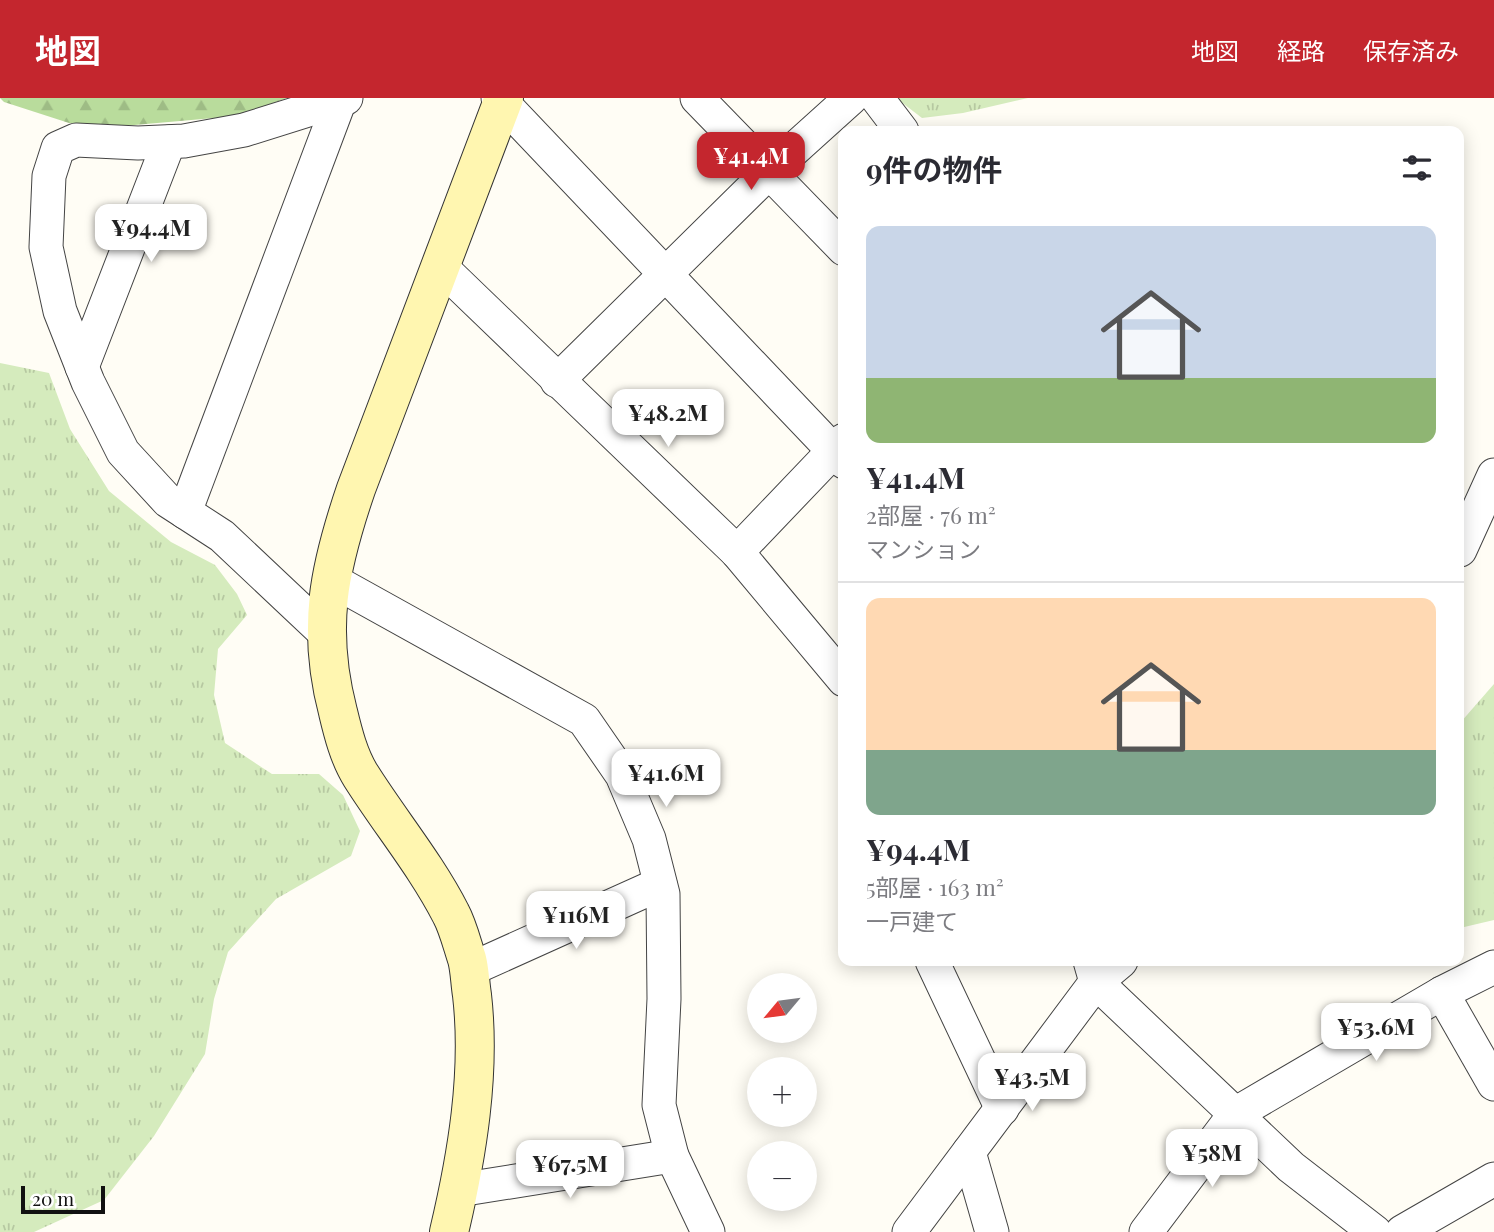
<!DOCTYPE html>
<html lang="ja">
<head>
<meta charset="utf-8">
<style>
	body { margin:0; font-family:"Playfair Display","Noto Sans JP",serif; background:#f7f7f7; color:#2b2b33; height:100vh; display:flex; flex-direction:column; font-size:26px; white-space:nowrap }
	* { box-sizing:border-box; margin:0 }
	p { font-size:23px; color:#7c7c81 }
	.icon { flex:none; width:38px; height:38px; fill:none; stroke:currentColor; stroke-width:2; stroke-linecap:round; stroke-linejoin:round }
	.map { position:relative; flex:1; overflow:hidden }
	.panel { position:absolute; left:838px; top:28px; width:626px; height:840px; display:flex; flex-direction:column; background:#fff; border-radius:14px; box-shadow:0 4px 18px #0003 }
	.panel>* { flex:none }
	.needle { width:46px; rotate:241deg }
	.buttons { position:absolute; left:747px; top:875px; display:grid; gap:14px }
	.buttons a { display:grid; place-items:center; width:70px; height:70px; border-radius:50%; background:#fff; box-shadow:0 4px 18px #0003; font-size:35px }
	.scale { position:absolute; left:21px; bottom:18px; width:84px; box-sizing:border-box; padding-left:7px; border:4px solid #111; border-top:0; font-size:19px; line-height:24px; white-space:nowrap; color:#111; -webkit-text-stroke:5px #fff; paint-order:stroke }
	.price { position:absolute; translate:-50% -60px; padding:0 16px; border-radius:14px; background:#fff; color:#222; font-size:23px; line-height:46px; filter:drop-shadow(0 2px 4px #0008) }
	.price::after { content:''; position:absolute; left:50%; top:42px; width:21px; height:16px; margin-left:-10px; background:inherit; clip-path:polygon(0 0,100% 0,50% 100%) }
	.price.on { background:#c4262e; color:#fff }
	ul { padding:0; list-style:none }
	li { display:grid; align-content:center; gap:14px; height:371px; padding:0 28px }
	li+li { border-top:2px solid #e1e1e2 }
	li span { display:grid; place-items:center; height:217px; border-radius:14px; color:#555 }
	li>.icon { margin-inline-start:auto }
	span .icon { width:126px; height:126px; fill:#fffc; stroke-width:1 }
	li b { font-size:30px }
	h2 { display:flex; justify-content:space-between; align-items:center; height:84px; padding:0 28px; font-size:30px }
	header { display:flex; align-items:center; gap:42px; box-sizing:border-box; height:98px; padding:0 35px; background:#c4262e; color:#fff }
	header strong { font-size:33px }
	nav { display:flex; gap:38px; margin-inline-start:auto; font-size:24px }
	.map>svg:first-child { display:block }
	.grass { fill:url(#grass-tufts) }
	.forest { fill:url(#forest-firs) }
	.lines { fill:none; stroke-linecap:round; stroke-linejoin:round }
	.street-casing { stroke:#444; stroke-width:35 }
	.secondary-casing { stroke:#333; stroke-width:40 }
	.street { stroke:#fff; stroke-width:33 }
	.secondary { stroke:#fff6b0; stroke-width:38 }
</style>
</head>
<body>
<header>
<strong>地図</strong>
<nav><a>地図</a><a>経路</a><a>保存済み</a></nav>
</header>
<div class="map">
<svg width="1494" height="1134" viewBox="0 0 1494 1134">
	<defs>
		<pattern id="grass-tufts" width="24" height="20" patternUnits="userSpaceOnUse" patternTransform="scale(1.75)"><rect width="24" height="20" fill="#d5ebbd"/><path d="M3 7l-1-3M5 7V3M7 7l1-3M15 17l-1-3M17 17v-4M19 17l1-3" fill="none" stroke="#b6c8a1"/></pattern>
		<pattern id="forest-firs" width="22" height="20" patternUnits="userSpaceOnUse" patternTransform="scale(1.75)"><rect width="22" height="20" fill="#b9dc9c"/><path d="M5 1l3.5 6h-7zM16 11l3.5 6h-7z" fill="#9ebc85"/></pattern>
	</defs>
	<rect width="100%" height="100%" fill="#fffdf5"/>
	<!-- grass -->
	<g class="grass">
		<path d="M896,0H1028L963,15L922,20Z"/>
		<path d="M0,265L49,275L70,331L109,393L171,444L215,467L237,496L247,517L218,551L214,597L225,645L272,676H319L343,697L360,733L351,758L276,801L228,854L214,901L205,956L154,1038L104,1102L34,1134H0Z"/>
		<path d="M1494,586V822L1460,830V625Z"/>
	</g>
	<!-- forest -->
	<path class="forest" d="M0,0H287L237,18L123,28L69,25L4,4Z"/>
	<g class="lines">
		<defs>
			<g id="street">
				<path d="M498,0L844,364"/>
				<path d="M697,0L844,151"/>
				<path d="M877,0L902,33"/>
				<path d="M441,169L737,454L844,582"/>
				<path d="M82,269L169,44"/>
				<path d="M557,283L769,74L851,0"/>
				<path d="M185,414L340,2"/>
				<path d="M1460,452L1494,377"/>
				<path d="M737,454L844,342"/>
				<path d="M330,481L584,622L622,677L649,741L663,796L664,901L659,1007L672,1058L708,1134"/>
				<path d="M326,536L222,438L168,403L123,354L88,284L60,213L46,149L49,78L58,50L76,42L138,45L184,43L244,32L346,0"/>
				<path d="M932,863L1002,1011"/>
				<path d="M1090,863L1096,884L1291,1069L1375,1134"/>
				<path d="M469,872L660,786"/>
				<path d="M1442,895L1494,986"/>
				<path d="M969,1054L992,1134"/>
				<path d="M459,1092L672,1058"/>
				<path d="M909,1134L1096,884L1121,863"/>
				<path d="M1146,1134L1235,1016L1442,895L1494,869"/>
				<path d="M1402,1134L1494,1081"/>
			</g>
			<path id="secondary" d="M449,1134C467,1058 481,975 472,897C470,885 470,872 467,861C462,846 458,829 451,816C426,767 390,724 361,678C349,659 343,635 338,614C316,530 329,470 356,391L504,0"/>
		</defs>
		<!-- street casing -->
		<use href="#street" class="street-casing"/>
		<!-- secondary casing -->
		<use href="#secondary" class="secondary-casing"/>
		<!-- street -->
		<use href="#street" class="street"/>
		<!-- secondary -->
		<use href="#secondary" class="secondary"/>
	</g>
</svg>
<div class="buttons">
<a><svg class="needle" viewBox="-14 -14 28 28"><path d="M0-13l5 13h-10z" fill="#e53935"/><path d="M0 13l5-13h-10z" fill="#7c7c81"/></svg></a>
<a>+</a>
<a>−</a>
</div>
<div class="scale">20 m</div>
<b class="price on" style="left:751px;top:94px">¥41.4M</b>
<b class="price" style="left:151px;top:166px">¥94.4M</b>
<b class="price" style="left:668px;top:351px">¥48.2M</b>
<b class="price" style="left:666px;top:711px">¥41.6M</b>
<b class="price" style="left:576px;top:853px">¥116M</b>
<b class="price" style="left:1376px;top:965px">¥53.6M</b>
<b class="price" style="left:1032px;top:1015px">¥43.5M</b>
<b class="price" style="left:1212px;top:1091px">¥58M</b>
<b class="price" style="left:570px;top:1102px">¥67.5M</b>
<section class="panel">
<h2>9件の物件<svg class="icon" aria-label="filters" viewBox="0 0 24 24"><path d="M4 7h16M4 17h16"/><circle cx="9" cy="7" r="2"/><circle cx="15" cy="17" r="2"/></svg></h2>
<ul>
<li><span style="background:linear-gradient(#c9d6e8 70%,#8fb573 0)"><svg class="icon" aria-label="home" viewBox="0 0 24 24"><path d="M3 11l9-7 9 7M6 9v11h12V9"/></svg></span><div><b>¥41.4M</b><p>2部屋 · 76 m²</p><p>マンション</p></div></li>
<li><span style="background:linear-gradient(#ffd9b3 70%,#7fa58c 0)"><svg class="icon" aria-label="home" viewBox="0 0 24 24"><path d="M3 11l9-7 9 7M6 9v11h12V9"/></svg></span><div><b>¥94.4M</b><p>5部屋 · 163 m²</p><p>一戸建て</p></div></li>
</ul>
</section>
</div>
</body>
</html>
